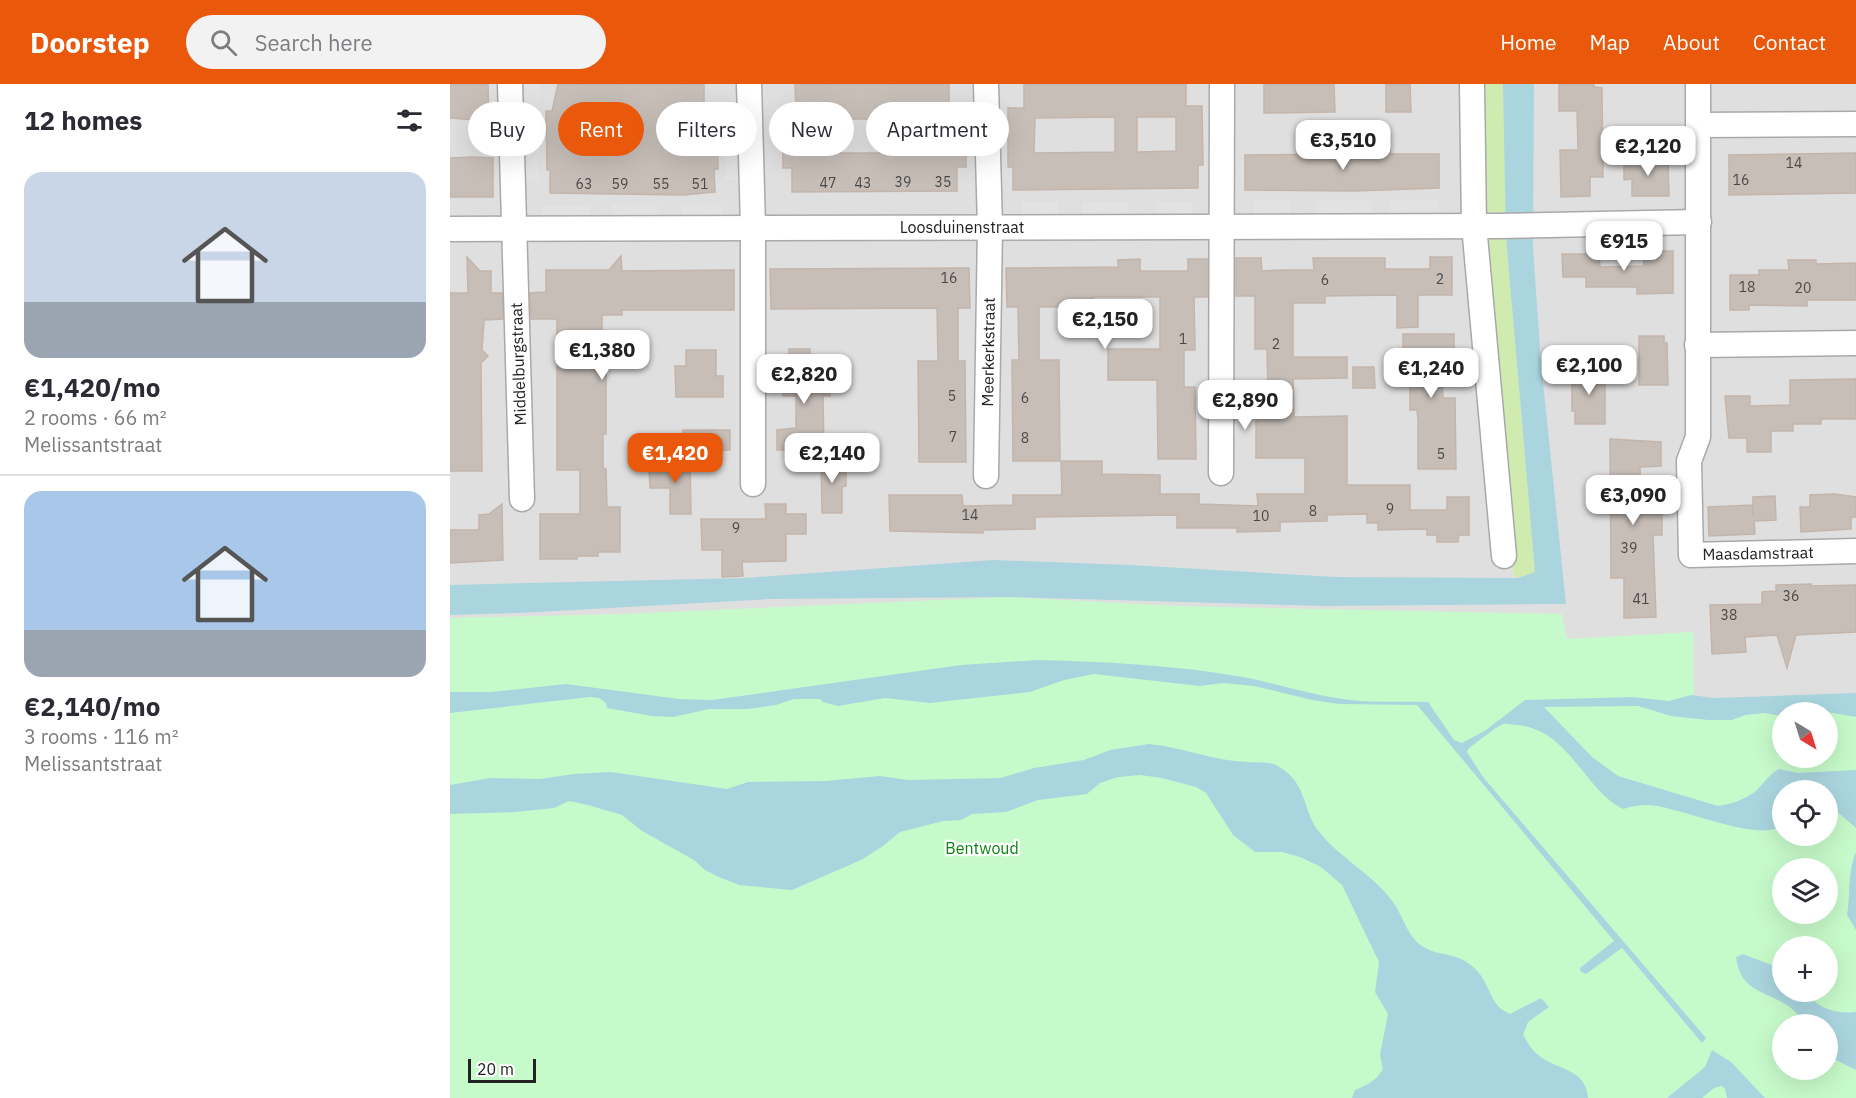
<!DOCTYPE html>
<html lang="en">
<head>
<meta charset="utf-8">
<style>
	body { margin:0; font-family:"IBM Plex Sans",sans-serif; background:#f2f2f3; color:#2b2b33; height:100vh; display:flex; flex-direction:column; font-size:22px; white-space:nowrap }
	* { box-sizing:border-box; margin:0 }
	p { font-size:20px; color:#7c7c81 }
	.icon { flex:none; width:33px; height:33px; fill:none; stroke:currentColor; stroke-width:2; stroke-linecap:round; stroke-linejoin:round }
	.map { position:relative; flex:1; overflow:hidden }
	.side { display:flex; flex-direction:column; background:#fff; width:450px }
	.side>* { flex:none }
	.hud { position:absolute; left:18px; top:18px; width:570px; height:54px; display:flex; gap:12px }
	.needle { width:39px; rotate:142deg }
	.controls { position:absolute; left:1322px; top:618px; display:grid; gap:12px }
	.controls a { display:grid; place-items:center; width:66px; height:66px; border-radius:50%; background:#fff; box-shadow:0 6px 24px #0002; font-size:30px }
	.scale { position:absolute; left:18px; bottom:15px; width:68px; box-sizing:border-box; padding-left:6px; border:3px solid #222; border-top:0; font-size:16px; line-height:21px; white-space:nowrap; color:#222; -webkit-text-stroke:4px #fff; paint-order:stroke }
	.price { position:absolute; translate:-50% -51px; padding:0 14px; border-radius:12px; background:#fff; color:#222; font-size:20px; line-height:39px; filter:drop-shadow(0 2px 3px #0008) }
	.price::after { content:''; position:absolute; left:50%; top:36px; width:18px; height:14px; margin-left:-9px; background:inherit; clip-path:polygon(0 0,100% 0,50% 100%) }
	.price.active { background:#ea580c; color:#fff }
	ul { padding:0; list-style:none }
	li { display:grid; align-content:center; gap:12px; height:318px; padding:0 24px }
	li+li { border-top:2px solid #e1e1e2 }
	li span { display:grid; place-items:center; height:186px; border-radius:18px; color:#555 }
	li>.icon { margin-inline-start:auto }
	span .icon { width:108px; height:108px; fill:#fffc; stroke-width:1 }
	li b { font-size:26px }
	h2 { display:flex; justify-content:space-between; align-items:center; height:72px; padding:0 24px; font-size:26px }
	.tag { padding:0 21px; border-radius:27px; background:#fff; box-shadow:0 6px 24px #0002; font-size:21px; line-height:54px }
	.tag.active { background:#ea580c; color:#fff }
	header { display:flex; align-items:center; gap:36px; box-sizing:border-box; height:84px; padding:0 30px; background:#ea580c; color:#fff }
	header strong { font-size:28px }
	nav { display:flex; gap:33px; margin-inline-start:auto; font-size:21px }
	.search { width:420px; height:54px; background:#f2f2f3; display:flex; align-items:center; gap:15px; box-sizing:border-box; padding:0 21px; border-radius:33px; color:#7c7c81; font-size:22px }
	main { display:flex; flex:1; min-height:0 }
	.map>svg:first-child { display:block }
	.residential { fill:#e0dfdf }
	.grass { fill:#cfebb0 }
	.park { fill:#c7faca; fill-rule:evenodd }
	.parking { fill:#e2e2e2 }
	.water { fill:#aad5df }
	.building { fill:#c7beb8; stroke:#c4b5ab; stroke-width:1.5; fill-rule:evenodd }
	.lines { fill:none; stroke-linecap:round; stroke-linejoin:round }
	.street-casing { stroke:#a9a9a9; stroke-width:27 }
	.street { stroke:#fff; stroke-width:24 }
	.labels { text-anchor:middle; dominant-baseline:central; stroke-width:4.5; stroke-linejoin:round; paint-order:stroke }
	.number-label { font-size:14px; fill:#4b4948 }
	.street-label { font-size:16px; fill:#222; stroke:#fff }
	.park-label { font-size:16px; fill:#0c8411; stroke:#fff }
</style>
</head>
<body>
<header>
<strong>Doorstep</strong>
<div class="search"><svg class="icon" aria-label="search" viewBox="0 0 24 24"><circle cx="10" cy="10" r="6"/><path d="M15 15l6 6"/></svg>Search here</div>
<nav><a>Home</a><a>Map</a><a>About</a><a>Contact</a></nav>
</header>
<main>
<section class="side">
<h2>12 homes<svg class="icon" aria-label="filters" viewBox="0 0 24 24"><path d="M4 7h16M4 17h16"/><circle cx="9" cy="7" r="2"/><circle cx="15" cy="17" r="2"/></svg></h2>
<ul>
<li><span style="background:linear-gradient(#c9d6e8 70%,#9aa5b1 0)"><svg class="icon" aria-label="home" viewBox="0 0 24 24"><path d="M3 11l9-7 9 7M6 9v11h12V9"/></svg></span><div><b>€1,420/mo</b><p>2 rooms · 66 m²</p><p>Melissantstraat</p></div></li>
<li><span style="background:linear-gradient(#a9c7e8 75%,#9aa5b1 0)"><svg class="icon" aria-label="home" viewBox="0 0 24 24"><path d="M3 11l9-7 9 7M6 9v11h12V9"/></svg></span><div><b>€2,140/mo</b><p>3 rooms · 116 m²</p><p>Melissantstraat</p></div></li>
</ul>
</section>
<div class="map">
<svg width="1406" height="1014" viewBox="0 0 1406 1014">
	<rect width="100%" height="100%" fill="#f2eee9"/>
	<!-- residential -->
	<path class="residential" d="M0,0H1406V635L1377,628L0,590Z"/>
	<!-- grass -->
	<g class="grass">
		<path d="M1033,0H1053L1056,128L1034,129Z"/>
		<path d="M1056,153L1085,488L1068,494L1063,490L1036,154Z"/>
	</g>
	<!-- park -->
	<path class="park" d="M558,513L727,522L1112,530L1117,555L1243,548L1244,627L1406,626V1014H0V534L170,530ZM1332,628H1377V674H1332ZM1332,706H1377V752H1332ZM1332,784H1377V830H1332ZM1332,862H1377V908H1332ZM1332,940H1377V986H1332Z"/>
	<!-- parking -->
	<g class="parking">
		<path d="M75,0H90L89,25H75Z"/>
		<rect x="74" y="59" width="15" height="38"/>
		<path d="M290,63V96H275V64Z"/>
		<path d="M922,116V131L866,132V117Z"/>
		<rect x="804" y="117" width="36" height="15"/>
		<path d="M940,117H989L988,131H940Z"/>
		<rect x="572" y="118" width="36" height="15"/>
		<rect x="632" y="118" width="47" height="16"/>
		<rect x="707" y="118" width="36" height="15"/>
		<rect x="162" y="121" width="47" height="14"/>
		<rect x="232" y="121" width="41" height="15"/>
		<rect x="92" y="122" width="48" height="14"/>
	</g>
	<!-- water -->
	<g class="water">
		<path d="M1053,0H1084L1083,163L1091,279L1116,520L876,522L558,513L321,515L69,529L0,531V501L294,494L543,476L680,481L885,493L1068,494L1085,488L1056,153Z"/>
		<path d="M588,576C657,578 725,581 793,593C829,600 864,612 901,616C926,619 953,617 978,618L1004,656L1012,659L1036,646L1075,616L1183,613L1219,617L1241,611L1264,614L1406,609V633L1377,628H1332V632L1315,629L1295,631L1282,636H1258L1221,632L1188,622L1094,623L1142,673L1168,692L1268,722C1281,720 1298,715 1308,705C1315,697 1320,690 1329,685L1348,689L1406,686V744L1377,719V706H1332V742C1305,759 1228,721 1196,721C1188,721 1180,723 1173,725C1134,706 1119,645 1067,641C1063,641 1057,639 1053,640C1044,644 1028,658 1019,664L1017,668L1033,693L1256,954L1252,959L1172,864L1136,890L1131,888L1130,884L1164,857L967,621L889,620L862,616L804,602L773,599L750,602L644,590L614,596L580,608L480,619L435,614L388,622L373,618L370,615H344L326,621L297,625H259L223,633L202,632L157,624L156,619L149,614L140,613L0,629V608H41L116,600L229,615L262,616L511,581Z"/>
		<path d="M699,660C732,663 764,677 797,678C806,679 820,677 828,682C859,700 851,726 870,749C892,776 926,792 945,821C954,835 958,853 972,862C988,873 1004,867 1022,882C1038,895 1038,911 1049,923C1051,926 1057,928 1060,930L1091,914L1099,923L1078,938L1073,951C1077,957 1081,965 1087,970C1106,987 1136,983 1138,1014H902L905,1006C917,1001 926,997 933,985L930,971L938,930L925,908L929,878L892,801L871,783L850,773L832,768H805L783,751L756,709L746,703L712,694L690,691L668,693L650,699L637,710L588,716L556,728L522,730L511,736L493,737L450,748L433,762L411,776L342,806L289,801L269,793L255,786L244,776L192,747L172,731L138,721L119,717L104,724L65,728L0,730V701L40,694L90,695L124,690L161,688L277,705L298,698L375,697L430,692L458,696L551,694L584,684L634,676L660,666Z"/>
		<path d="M1406,768V846L1397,831C1401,809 1397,788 1406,768Z"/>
		<path d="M1293,870L1332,885V908H1357C1367,925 1387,930 1406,928V986L1386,976L1377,968V940H1348L1349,932C1327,905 1291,915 1286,873Z"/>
		<path d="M1262,966L1281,978L1315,1014H1277L1275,1005L1272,1002L1264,1004L1252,1014H1217L1255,983Z"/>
	</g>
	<!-- building -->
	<g class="building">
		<path d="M0,0H38L39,37L0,34Z"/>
		<path d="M108,0H254V26H267L268,85H264L265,108L234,111L100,109V86H97L96,27H102Z"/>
		<path d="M345,0H499V24H516V83H507V107L342,108V84H333V25H346ZM365,35H440L444,69H364Z"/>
		<path d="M574,0H736V22H752L753,81H748V104L563,106V83H558V24H574ZM665,33V68L584,69L585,34ZM687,33H726V67L687,68Z"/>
		<path d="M814,0H884L885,28L814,29Z"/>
		<path d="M936,0H960L961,28H936Z"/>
		<path d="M1109,0H1144V3L1152,4L1153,93H1140V112L1111,113L1110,66H1128L1127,27H1109Z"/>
		<path d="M940,50V70H989V104L905,107L795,106V71L916,70Z"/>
		<path d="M1406,69V109L1279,111V71Z"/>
		<path d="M22,73L43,74V113H0V74Z"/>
		<path d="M1218,76L1219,112H1182V95L1174,96V77Z"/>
		<path d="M1193,167H1223V209L1187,210V203H1136V193H1113L1112,170H1149L1150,183L1194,182Z"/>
		<path d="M171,172L172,187L284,186V226H172V231H152V287H156V350H153V384L156,385L157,423H170V468H148V472H127V475H90V430H130V386H107V235H81L80,209L96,208V186H159Z"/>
		<path d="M17,173L30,187H41V209H52L53,235L34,236L32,266L38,272L31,279L32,387H0V209H18Z"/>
		<path d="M980,173H1002V211H968V243L947,244V211L875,212V219H843V273H897V294L843,295L844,333L897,332V401H960V426H997V413H1019V451H1009L1008,458H987V451H977V445L928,446V439H917V430L877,431V437L830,438V447L787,448V444H727V431L585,433V445L533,446V449L440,447L439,411H512L513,422L563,421V411H612L611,377H652V390L710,391V410H749V420L808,422L807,410H855V374H806V303H818L817,265H805V212H786V174H811L812,187L832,186H864L863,174H935V185H980Z"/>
		<path d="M690,175V187H738V175H757V213H744L745,266H734V303H745L746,375H708L707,296H658V265H710V213H643V223H589V276H609L610,377H563L562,276H569L568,223H557L556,184L668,183V176Z"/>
		<path d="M1338,176H1366V180L1406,179V216H1357V222L1299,221V226H1280V191H1309V186H1339Z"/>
		<path d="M519,184L520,224H508V277H515L516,378H469L468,277H488L487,224L321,225L320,185Z"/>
		<path d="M953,250H1004V274H991L993,314H1005L1006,385H968V336L967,326H960V285H953Z"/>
		<path d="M1189,252H1214V259H1217L1218,301H1189Z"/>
		<path d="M339,265H360V292H380V312H373L374,366H327V346L346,344V312H333V292H340Z"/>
		<path d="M236,266H266V292H273V313H226L225,282H236Z"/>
		<path d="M903,283H924L925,304H903Z"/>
		<path d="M1122,284H1155V340H1125V327H1122Z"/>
		<path d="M1406,295V335H1371V340H1343V347H1321V368H1297V354H1279L1275,312H1300V322L1340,321V296Z"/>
		<path d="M233,346H280V366L233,367Z"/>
		<path d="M1160,355L1211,358V382L1190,383V427H1212V451H1203L1206,533L1174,534V494H1161Z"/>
		<path d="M371,372H391V382H396V402L392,403V429H372Z"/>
		<path d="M220,373H240L241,430H220V404H200L199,384L220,383Z"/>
		<path d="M1385,410L1406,413V433H1401V445L1351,448L1350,423H1360V411Z"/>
		<path d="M1325,412L1326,436L1304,437L1305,450L1259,452L1258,423L1302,421L1303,431V413Z"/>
		<path d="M52,420L53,476L0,479V446H29V431L39,430Z"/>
		<path d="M315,420H336V430H356V450H336V477L292,478L293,492L272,493V466H252L251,435H316Z"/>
		<path d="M1361,500V502L1406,501V548L1346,551L1337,584L1327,551L1295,553L1296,568L1262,570L1260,521L1312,520V508L1326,507V501Z"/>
	</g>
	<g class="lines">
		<defs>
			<g id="street">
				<path d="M60,0L72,415"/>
				<path d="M299,0L303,142V400"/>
				<path d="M536,0L540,143L536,392"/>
				<path d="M1022,0L1024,141L1054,472"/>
				<path d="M1248,0V353L1239,377L1241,471L1406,467"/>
				<path d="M1249,41L1406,40"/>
				<path d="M0,145L1049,142L1249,138"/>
				<path d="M1247,261L1406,259"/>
				<path d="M771,389L772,0"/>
			</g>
		</defs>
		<!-- street casing -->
		<use href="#street" class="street-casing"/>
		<!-- street -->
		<use href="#street" class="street"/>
	</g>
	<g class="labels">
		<!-- number labels -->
		<g class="number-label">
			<text x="1344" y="79">14</text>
			<text x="1291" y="96">16</text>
			<text x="453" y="98">39</text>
			<text x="493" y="98">35</text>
			<text x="378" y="99">47</text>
			<text x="413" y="99">43</text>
			<text x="134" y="100">63</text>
			<text x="170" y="100">59</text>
			<text x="211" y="100">55</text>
			<text x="250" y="100">51</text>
			<text x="499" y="194">16</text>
			<text x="990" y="195">2</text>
			<text x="875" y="196">6</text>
			<text x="1297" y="203">18</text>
			<text x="1353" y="204">20</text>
			<text x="733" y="255">1</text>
			<text x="826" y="260">2</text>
			<text x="502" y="312">5</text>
			<text x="575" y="314">6</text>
			<text x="503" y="353">7</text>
			<text x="575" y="354">8</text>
			<text x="991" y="370">5</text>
			<text x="940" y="425">9</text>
			<text x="863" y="427">8</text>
			<text x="520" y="431">14</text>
			<text x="811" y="432">10</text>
			<text x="286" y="444">9</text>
			<text x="1179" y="464">39</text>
			<text x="1341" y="512">36</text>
			<text x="1191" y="515">41</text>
			<text x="1279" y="531">38</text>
		</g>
		<!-- street labels -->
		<g class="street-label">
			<text x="512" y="143">Loosduinenstraat</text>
			<text transform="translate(538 268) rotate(-89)">Meerkerkstraat</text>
			<text transform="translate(68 280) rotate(-92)">Middelburgstraat</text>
			<text transform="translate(1308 469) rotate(-1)">Maasdamstraat</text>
		</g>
		<!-- park labels -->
		<g class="park-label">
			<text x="532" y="764">Bentwoud</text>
		</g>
	</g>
</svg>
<div class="controls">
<a><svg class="needle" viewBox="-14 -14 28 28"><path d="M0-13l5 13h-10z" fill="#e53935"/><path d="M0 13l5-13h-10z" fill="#7c7c81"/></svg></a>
<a><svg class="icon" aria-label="locate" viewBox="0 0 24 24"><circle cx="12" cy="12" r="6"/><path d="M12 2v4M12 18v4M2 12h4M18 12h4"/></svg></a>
<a><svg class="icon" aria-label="layers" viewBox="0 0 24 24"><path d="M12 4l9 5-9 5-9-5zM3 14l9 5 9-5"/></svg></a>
<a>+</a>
<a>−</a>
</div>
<div class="scale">20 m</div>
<b class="price" style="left:893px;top:87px">€3,510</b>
<b class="price" style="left:1198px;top:93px">€2,120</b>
<b class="price" style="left:1174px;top:188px">€915</b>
<b class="price" style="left:655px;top:266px">€2,150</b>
<b class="price" style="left:152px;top:297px">€1,380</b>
<b class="price" style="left:1139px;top:312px">€2,100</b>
<b class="price" style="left:981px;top:315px">€1,240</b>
<b class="price" style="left:354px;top:321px">€2,820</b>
<b class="price" style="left:795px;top:347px">€2,890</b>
<b class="price active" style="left:225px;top:400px">€1,420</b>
<b class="price" style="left:382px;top:400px">€2,140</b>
<b class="price" style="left:1183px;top:442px">€3,090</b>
<div class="hud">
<a class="tag">Buy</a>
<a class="tag active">Rent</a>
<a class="tag">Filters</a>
<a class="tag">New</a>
<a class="tag">Apartment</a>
</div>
</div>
</main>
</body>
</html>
